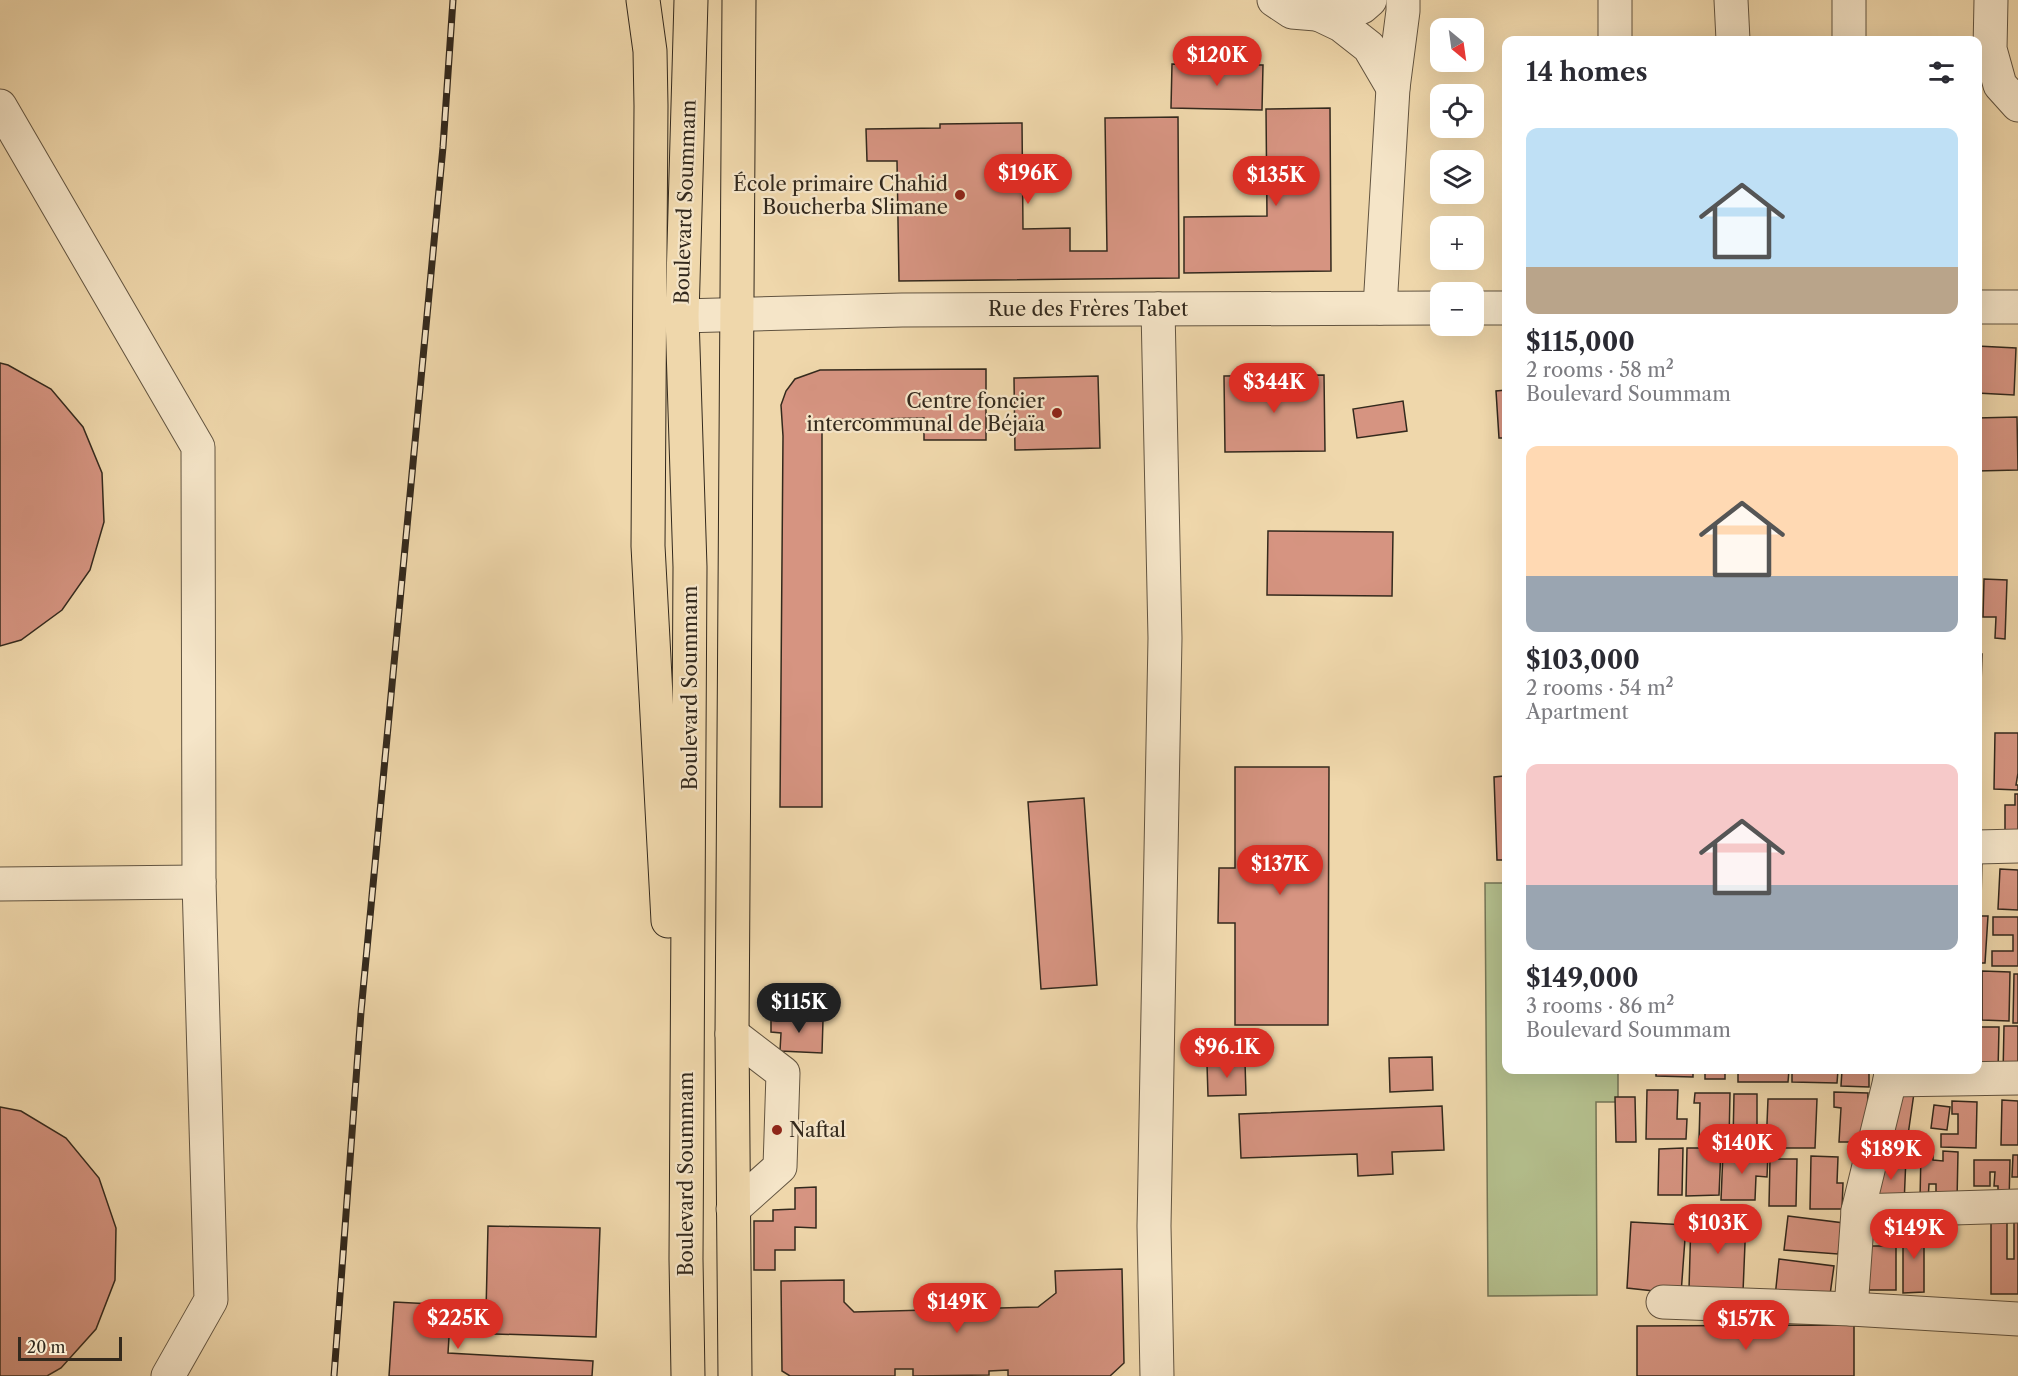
<!DOCTYPE html>
<html lang="en">
<head>
<meta charset="utf-8">
<style>
	body { margin:0; font-family:"Libre Caslon Text",serif; background:#f2f2f3; color:#2b2b33; height:100vh; display:flex; flex-direction:column; font-size:22px; white-space:nowrap }
	* { box-sizing:border-box; margin:0 }
	p { font-size:20px; color:#7c7c81 }
	.icon { flex:none; width:33px; height:33px; fill:none; stroke:currentColor; stroke-width:2; stroke-linecap:round; stroke-linejoin:round }
	.map { position:relative; flex:1; overflow:hidden }
	.sheet { position:absolute; left:1502px; top:36px; width:480px; height:1038px; display:flex; flex-direction:column; background:#fff; border-radius:12px; box-shadow:0 6px 24px #0002 }
	.sheet>* { flex:none }
	.needle { width:39px; rotate:151deg }
	.controls { position:absolute; left:1430px; top:18px; display:grid; gap:12px }
	.controls a { display:grid; place-items:center; width:54px; height:54px; border-radius:12px; background:#fff; box-shadow:0 6px 24px #0002; font-size:30px }
	.scale { position:absolute; left:18px; bottom:15px; width:104px; box-sizing:border-box; padding-left:6px; border:3px solid #33291d; border-top:0; font-size:16px; line-height:21px; white-space:nowrap; color:#33291d; -webkit-text-stroke:4px #f5e5c8; paint-order:stroke }
	.price { position:absolute; translate:-50% -51px; padding:0 14px; border-radius:21px; background:#d93025; color:#fff; font-size:20px; line-height:39px; filter:drop-shadow(0 2px 3px #0008) }
	.price::after { content:''; position:absolute; left:50%; top:36px; width:18px; height:14px; margin-left:-9px; background:inherit; clip-path:polygon(0 0,100% 0,50% 100%) }
	.price.current { background:#222; color:#fff }
	ul { padding:0; list-style:none }
	li { display:grid; align-content:center; gap:12px; height:318px; padding:0 24px }
	li span { display:grid; place-items:center; height:186px; border-radius:12px; color:#555 }
	li>.icon { margin-inline-start:auto }
	span .icon { width:108px; height:108px; fill:#fffc; stroke-width:1 }
	li b { font-size:26px }
	h2 { display:flex; justify-content:space-between; align-items:center; height:72px; padding:0 24px; font-size:26px }
	.map>svg:first-child { display:block }
	.green { fill:#b4bf8d; stroke:#747455; stroke-width:1.5 }
	.building { fill:#d69481; stroke:#33291d; stroke-width:1.5 }
	.lines { fill:none; stroke-linecap:round; stroke-linejoin:round }
	.minor-casing { stroke:#625440; stroke-width:35 }
	.major-casing { stroke:#33291d; stroke-width:35 }
	.minor { stroke:#f5e5c8; stroke-width:33 }
	.major { stroke:#efd7ab; stroke-width:33 }
	.rail-casing { stroke:#33291d; stroke-width:7 }
	.rail { stroke:#f5e5c8; stroke-width:4.5; stroke-dasharray:14; stroke-linecap:butt }
	.poi-dot { fill:#8f2418; stroke:#f5e5c8; stroke-width:2 }
	.labels { text-anchor:middle; dominant-baseline:central; stroke-width:4.5; stroke-linejoin:round; paint-order:stroke }
	.poi-label { font-size:20px; fill:#33291d; stroke:#f5e5c8; text-anchor:end }
	.street-label { font-size:20px; fill:#33291d; stroke:#f5e5c8 }
</style>
</head>
<body>
<div class="map">
<svg width="2018" height="1376" viewBox="0 0 2018 1376">
	<rect width="100%" height="100%" fill="#efd7ab"/>
	<filter id="stains"><feTurbulence type="fractalNoise" baseFrequency=".00333" numOctaves="4"/><feColorMatrix values="0 0 0 0 .2 0 0 0 0 .09 0 0 0 0 .02 0 0 0 .5 -.17"/></filter>
	<radialGradient id="worn" r=".72"><stop offset=".6" stop-color="#630" stop-opacity="0"/><stop offset="1" stop-color="#630" stop-opacity=".3"/></radialGradient>
	<!-- green -->
	<path class="green" d="M1485,883H1506V1070H1618V1102H1596L1597,1295L1488,1296Z"/>
	<!-- building -->
	<g class="building">
		<path d="M1172,64L1263,65L1262,110L1171,108Z"/>
		<path d="M1330,108L1331,271L1184,273V217L1267,216L1266,109Z"/>
		<path d="M1178,117L1179,278L899,281L897,161H867L866,129L940,128V124L1022,123L1023,229L1070,228V251H1107L1105,118Z"/>
		<path d="M1977,346L2016,348L2014,395L1977,393Z"/>
		<path d="M0,363L8,365L51,389L83,427L102,473L104,522L90,570L62,610L21,640L0,646Z"/>
		<path d="M986,369V440H924V418L822,420V807H780L783,436L781,405L786,391L795,379L820,370Z"/>
		<path d="M1324,375L1325,451L1225,452L1224,376Z"/>
		<path d="M1098,376L1100,448L1015,450L1014,378Z"/>
		<path d="M1506,390V438H1499L1496,391Z"/>
		<path d="M1403,401L1407,431L1357,438L1353,409Z"/>
		<path d="M2017,417L2018,470L1977,471V418Z"/>
		<path d="M1268,531L1393,532L1392,596L1267,595Z"/>
		<path d="M1984,579L2007,580L2005,639L1995,638L1996,617H1983Z"/>
		<path d="M1977,654H1982L1980,716H1977Z"/>
		<path d="M1995,733H2018V773L2016,785H2018V790L1994,789Z"/>
		<path d="M1503,760H1506V860H1497L1494,777L1504,776Z"/>
		<path d="M1235,767H1329L1328,1025H1235V923H1218L1219,868H1235Z"/>
		<path d="M2015,794H2018V838H2005V805H2015Z"/>
		<path d="M1084,798L1097,985L1041,989L1028,802Z"/>
		<path d="M1977,854H1982L1981,903H1977Z"/>
		<path d="M2000,869L2018,870V910L1998,909Z"/>
		<path d="M1977,916H1988L1985,963H1977Z"/>
		<path d="M1993,917H2018V966H1992V951H2013V935H1993Z"/>
		<path d="M1982,971L2010,972L2009,1021L1982,1020Z"/>
		<path d="M2014,974H2018V1023H2013Z"/>
		<path d="M771,1017L823,1020L822,1053L780,1051L781,1033L771,1032Z"/>
		<path d="M2004,1026H2018V1075H2003Z"/>
		<path d="M1977,1027H1999L1998,1072L1977,1070Z"/>
		<path d="M1432,1057L1433,1090L1390,1092L1389,1058Z"/>
		<path d="M1245,1062L1246,1095L1208,1096L1207,1064Z"/>
		<path d="M1656,1070H1693V1077L1656,1076Z"/>
		<rect x="1705" y="1070" width="20" height="9"/>
		<path d="M1738,1070H1789L1788,1082H1738Z"/>
		<path d="M1792,1070H1838L1837,1083L1792,1082Z"/>
		<path d="M1842,1070H1869V1087L1841,1086Z"/>
		<path d="M1647,1090H1678L1677,1119H1687L1686,1139H1646Z"/>
		<path d="M1897,1091L1914,1093L1907,1142L1891,1140Z"/>
		<path d="M1834,1092L1868,1093L1866,1142H1839L1841,1108L1834,1107Z"/>
		<path d="M1695,1093H1730L1729,1142H1699L1700,1103H1694Z"/>
		<path d="M1734,1094H1757V1143L1733,1142Z"/>
		<path d="M1615,1097H1635L1636,1142H1616Z"/>
		<path d="M1768,1099H1817L1815,1148H1766Z"/>
		<path d="M2002,1100L2018,1101V1145H2001Z"/>
		<path d="M1952,1101L1977,1102L1976,1148L1941,1147V1134H1958V1114H1952Z"/>
		<path d="M1934,1105L1950,1107L1947,1130L1931,1128Z"/>
		<path d="M1442,1106L1444,1150L1392,1152L1393,1174L1358,1176L1357,1154L1241,1158L1239,1114Z"/>
		<path d="M0,1107L21,1111L66,1138L99,1178L116,1228L115,1280L96,1329L61,1368L47,1376H0Z"/>
		<path d="M1683,1148L1682,1195H1658L1659,1149Z"/>
		<path d="M1687,1148H1721L1719,1195L1686,1196Z"/>
		<path d="M1921,1151H1933V1160L1943,1161V1151L1958,1152L1957,1201H1936V1184H1929L1928,1201L1920,1200Z"/>
		<path d="M1723,1153H1768L1767,1177L1756,1176L1755,1200H1721Z"/>
		<path d="M2013,1155H2018V1177H2012Z"/>
		<path d="M1811,1156L1838,1157L1837,1183H1843L1842,1209H1810Z"/>
		<path d="M1878,1157H1906L1904,1205L1876,1204Z"/>
		<path d="M1770,1159H1797L1796,1206H1769Z"/>
		<path d="M1974,1160H2010L2009,1203L1998,1194V1186H1994L1995,1172H1990V1186H1974Z"/>
		<path d="M816,1187V1228L795,1227V1250H775V1270H754V1221H773V1210L795,1209V1188Z"/>
		<path d="M1788,1216L1844,1223L1838,1254L1784,1250Z"/>
		<path d="M1746,1219L1743,1292L1689,1289L1691,1220Z"/>
		<path d="M2014,1220H2018V1294H1991V1221H2007V1259H2014Z"/>
		<path d="M1631,1222L1686,1225L1681,1294L1627,1288Z"/>
		<path d="M1912,1223H1924V1292L1903,1293V1237H1912Z"/>
		<path d="M488,1226L600,1228L596,1337L462,1333V1312H486Z"/>
		<rect x="1859" y="1246" width="37" height="44"/>
		<path d="M1779,1259L1834,1266L1829,1302L1775,1297Z"/>
		<path d="M1122,1269L1124,1363L1110,1376H1008V1370L989,1371V1375L913,1376V1369H895V1376H790L782,1371L781,1281L844,1280V1302L854,1312L1038,1307L1056,1293L1055,1271Z"/>
		<path d="M394,1302L451,1305L448,1353L593,1361L592,1376H389Z"/>
		<path d="M1854,1325V1376H1637V1326Z"/>
	</g>
	<g class="lines">
		<defs>
			<g id="minor">
				<path d="M1274,0L1292,12L1340,16L1362,7L1370,0"/>
				<path d="M1731,0L1733,40"/>
				<path d="M1849,0V40"/>
				<path d="M1991,0L1990,49L2000,85L2018,105"/>
				<path d="M1320,15L1341,25L1369,47L1393,88"/>
				<path d="M1615,40V0"/>
				<path d="M0,106L198,447L199,882L211,1300L168,1376"/>
				<path d="M1977,307H2018"/>
				<path d="M1380,308L1393,88L1403,11V0"/>
				<path d="M1473,308H1506"/>
				<path d="M682,316L902,310L1440,308"/>
				<path d="M1977,847L2018,846"/>
				<path d="M0,884L199,882"/>
				<path d="M732,1034L783,1073L780,1167L733,1209"/>
				<path d="M1890,1080L2018,1078"/>
				<path d="M1858,1211L2018,1206"/>
				<path d="M1663,1302L1851,1309L2018,1319"/>
				<path d="M1851,1309L1858,1211L1890,1080L1891,1070"/>
				<path d="M1157,1376L1154,1226L1165,638L1158,309"/>
			</g>
			<g id="major">
				<path d="M643,0L650,51L651,106L648,546L668,921"/>
				<path d="M688,1376L686,1259L690,567L682,316L691,0"/>
				<path d="M735,1376L732,1034L739,0"/>
			</g>
		</defs>
		<!-- minor casing -->
		<use href="#minor" class="minor-casing"/>
		<!-- major casing -->
		<use href="#major" class="major-casing"/>
		<!-- minor -->
		<use href="#minor" class="minor"/>
		<!-- major -->
		<use href="#major" class="major"/>
		<defs>
			<path id="rail" d="M334,1376L361,1012L443,147L453,0"/>
		</defs>
		<!-- rail casing -->
		<use href="#rail" class="rail-casing"/>
		<!-- rail -->
		<use href="#rail" class="rail"/>
	</g>
	<!-- markers -->
	<g class="poi-dot">
		<circle cx="960" cy="195" r="6"/>
		<circle cx="1057" cy="413" r="6"/>
		<circle cx="777" cy="1130" r="6"/>
	</g>
	<g class="labels">
		<!-- poi labels -->
		<g class="poi-label">
			<text x="948" y="184">École primaire Chahid<tspan x="948" dy="23">Boucherba Slimane</tspan></text>
			<text x="1045" y="401">Centre foncier<tspan x="1045" dy="23">intercommunal de Béjaïa</tspan></text>
			<text x="789" y="1130" text-anchor="start">Naftal</text>
		</g>
		<!-- street labels -->
		<g class="street-label">
			<text transform="translate(685 202) rotate(-88)">Boulevard Soummam</text>
			<text x="1088" y="309">Rue des Frères Tabet</text>
			<text transform="translate(690 688) rotate(-90)">Boulevard Soummam</text>
			<text transform="translate(686 1174) rotate(-90)">Boulevard Soummam</text>
		</g>
	</g>
	<rect width="100%" height="100%" filter="url(#stains)"/>
	<rect width="100%" height="100%" fill="url(#worn)"/>
</svg>
<div class="controls">
<a><svg class="needle" viewBox="-14 -14 28 28"><path d="M0-13l5 13h-10z" fill="#e53935"/><path d="M0 13l5-13h-10z" fill="#7c7c81"/></svg></a>
<a><svg class="icon" aria-label="locate" viewBox="0 0 24 24"><circle cx="12" cy="12" r="6"/><path d="M12 2v4M12 18v4M2 12h4M18 12h4"/></svg></a>
<a><svg class="icon" aria-label="layers" viewBox="0 0 24 24"><path d="M12 4l9 5-9 5-9-5zM3 14l9 5 9-5"/></svg></a>
<a>+</a>
<a>−</a>
</div>
<div class="scale">20 m</div>
<b class="price" style="left:1217px;top:87px">$120K</b>
<b class="price" style="left:1028px;top:205px">$196K</b>
<b class="price" style="left:1276px;top:207px">$135K</b>
<b class="price" style="left:1274px;top:414px">$344K</b>
<b class="price" style="left:1280px;top:896px">$137K</b>
<b class="price current" style="left:799px;top:1034px">$115K</b>
<b class="price" style="left:1227px;top:1079px">$96.1K</b>
<b class="price" style="left:1742px;top:1175px">$140K</b>
<b class="price" style="left:1891px;top:1181px">$189K</b>
<b class="price" style="left:1718px;top:1255px">$103K</b>
<b class="price" style="left:1914px;top:1260px">$149K</b>
<b class="price" style="left:957px;top:1334px">$149K</b>
<b class="price" style="left:458px;top:1350px">$225K</b>
<b class="price" style="left:1746px;top:1351px">$157K</b>
<section class="sheet">
<h2>14 homes<svg class="icon" aria-label="filters" viewBox="0 0 24 24"><path d="M4 7h16M4 17h16"/><circle cx="9" cy="7" r="2"/><circle cx="15" cy="17" r="2"/></svg></h2>
<ul>
<li><span style="background:linear-gradient(#bfe0f5 75%,#b9a48a 0)"><svg class="icon" aria-label="home" viewBox="0 0 24 24"><path d="M3 11l9-7 9 7M6 9v11h12V9"/></svg></span><div><b>$115,000</b><p>2 rooms · 58 m²</p><p>Boulevard Soummam</p></div></li>
<li><span style="background:linear-gradient(#ffd9b3 70%,#9aa5b1 0)"><svg class="icon" aria-label="home" viewBox="0 0 24 24"><path d="M3 11l9-7 9 7M6 9v11h12V9"/></svg></span><div><b>$103,000</b><p>2 rooms · 54 m²</p><p>Apartment</p></div></li>
<li><span style="background:linear-gradient(#f6c9c9 65%,#9aa5b1 0)"><svg class="icon" aria-label="home" viewBox="0 0 24 24"><path d="M3 11l9-7 9 7M6 9v11h12V9"/></svg></span><div><b>$149,000</b><p>3 rooms · 86 m²</p><p>Boulevard Soummam</p></div></li>
</ul>
</section>
</div>
</body>
</html>
